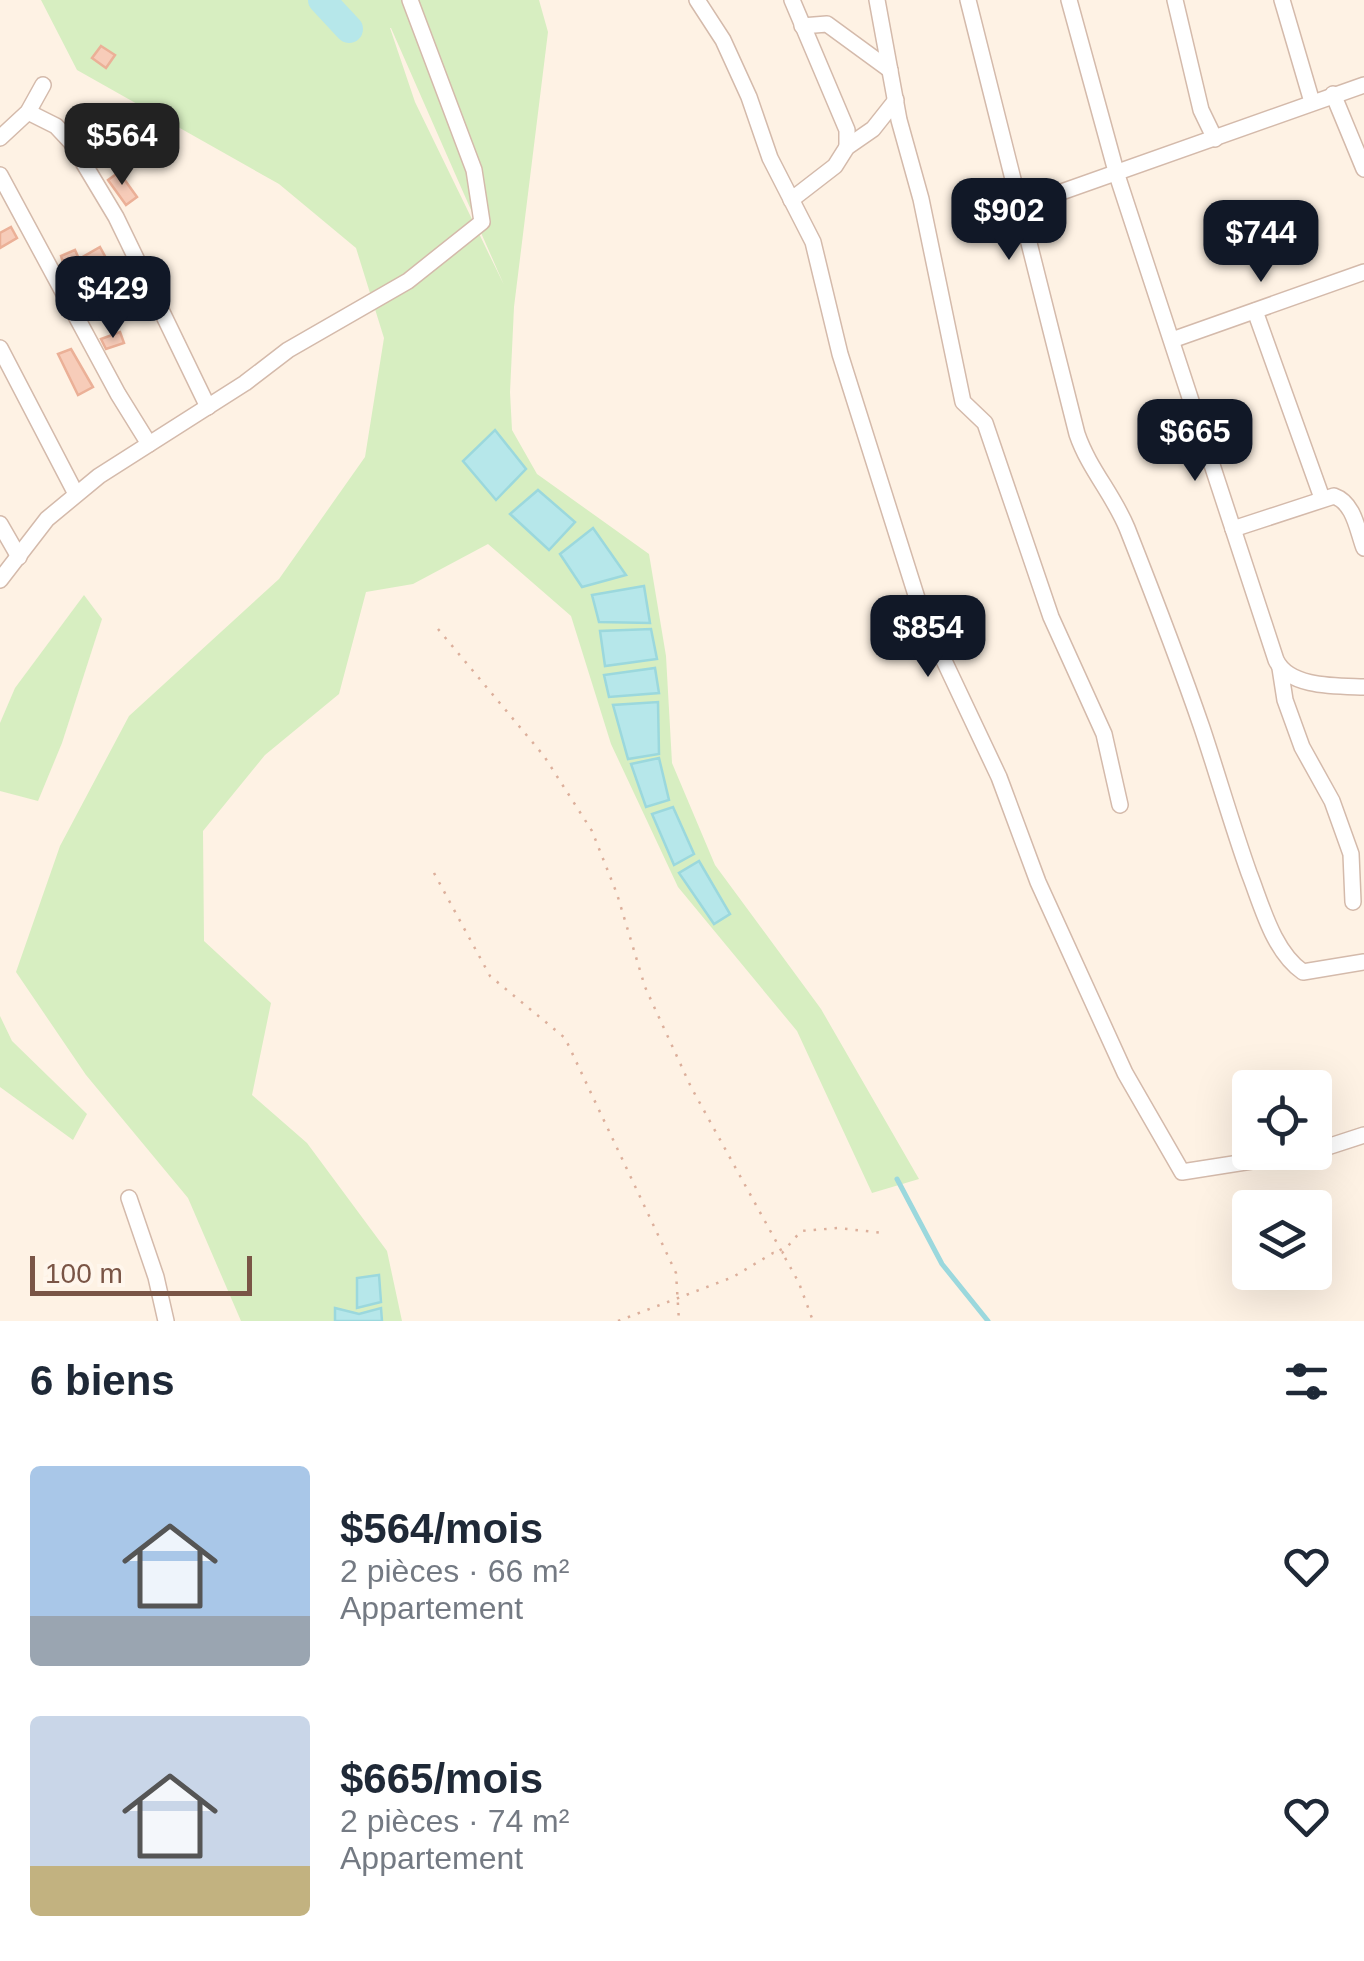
<!DOCTYPE html>
<html lang="fr">
<head>
<meta charset="utf-8">
<style>
	body { margin:0; font-family:Helvetica,sans-serif; background:#f2f2f3; color:#1f2937; height:100vh; display:flex; flex-direction:column; font-size:38px; white-space:nowrap }
	* { box-sizing:border-box; margin:0 }
	p { font-size:32px; color:#747a83 }
	.icon { flex:none; width:55px; height:55px; fill:none; stroke:currentColor; stroke-width:2; stroke-linecap:round; stroke-linejoin:round }
	.map { position:relative; height:1321px; overflow:hidden }
	.details { display:flex; flex-direction:column; background:#fff; flex:1 }
	.details>* { flex:none }
	.buttons { position:absolute; left:1232px; top:1070px; display:grid; gap:20px }
	.buttons a { display:grid; place-items:center; width:100px; height:100px; border-radius:10px; background:#fff; box-shadow:0 10px 40px #0002; font-size:50px }
	.scale { position:absolute; left:30px; bottom:25px; width:222px; box-sizing:border-box; padding-left:10px; border:5px solid #7a5546; border-top:0; font-size:28px; line-height:35px; white-space:nowrap; color:#7a5546; -webkit-text-stroke:8px #fff6ec; paint-order:stroke }
	.price { position:absolute; translate:-50% -85px; padding:0 22px; border-radius:20px; background:#111827; color:#fff; font-size:32px; line-height:65px; filter:drop-shadow(0 2px 5px #0008) }
	.price::after { content:''; position:absolute; left:50%; top:60px; width:30px; height:22px; margin-left:-15px; background:inherit; clip-path:polygon(0 0,100% 0,50% 100%) }
	.price.selected { background:#222; color:#fff }
	ul { padding:0; list-style:none }
	li { display:flex; align-items:center; gap:30px; height:250px; padding:0 30px }
	li span { display:grid; place-items:center; flex:none; width:280px; height:200px; border-radius:10px; color:#555 }
	li>.icon { margin-inline-start:auto }
	span .icon { width:120px; height:120px; fill:#fffc; stroke-width:1 }
	li b { font-size:42px }
	h2 { display:flex; justify-content:space-between; align-items:center; height:120px; padding:0 30px; font-size:42px }
	.map>svg:first-child { display:block }
	.green { fill:#d7eec1; fill-rule:evenodd }
	.water { fill:#b6e7ea; stroke:#9bd8dd; stroke-width:2.5 }
	.lines { fill:none; stroke-linecap:round; stroke-linejoin:round }
	.stream { stroke:#9bd8dd; stroke-width:5 }
	.river { stroke:#b6e7ea; stroke-width:28 }
	.building { fill:#f7ccb9; stroke:#ebb097; stroke-width:2.5 }
	.street-casing { stroke:#d4baab; stroke-width:18 }
	.path { stroke:#dcaf9b; stroke-width:2.5; stroke-dasharray:2.5 8; stroke-linecap:butt }
	.street { stroke:#fff; stroke-width:15 }
</style>
</head>
<body>
<div class="map">
<svg width="1364" height="1321" viewBox="0 0 1364 1321">
	<rect width="100%" height="100%" fill="#fef2e4"/>
	<!-- green -->
	<g class="green">
		<path d="M41,0H539L548,32L514,307L510,392L512,430L537,474L649,554L666,656L672,763L715,865L821,1009L919,1179L872,1193L797,1031L678,887L611,744L571,616L488,544L413,584L366,592L339,694L265,755L203,831L204,941L271,1003L252,1095L307,1143L387,1251L402,1321H241L188,1198L86,1075L16,972L60,846L129,716L279,579L365,457L384,338L356,248L279,184L77,70ZM390,28H391L504,285L415,102Z"/>
		<path d="M84,595L102,619L62,743L38,801L0,791V723L15,688Z"/>
		<path d="M0,1016L12,1041L87,1114L73,1140L0,1087Z"/>
	</g>
	<!-- water -->
	<g class="water">
		<path d="M495,430L526,469L496,500L463,461Z"/>
		<path d="M538,490L575,522L549,550L510,514Z"/>
		<path d="M593,528L626,575L582,587L560,554Z"/>
		<path d="M644,586L650,623L599,622L592,595Z"/>
		<path d="M651,629L657,659L605,666L600,631Z"/>
		<path d="M655,668L659,693L609,697L604,675Z"/>
		<path d="M658,702L659,754L628,759L613,705Z"/>
		<path d="M659,758L669,800L646,807L631,764Z"/>
		<path d="M673,807L694,854L674,865L652,814Z"/>
		<path d="M699,861L730,914L714,924L679,873Z"/>
		<path d="M379,1275L381,1302L357,1308V1278Z"/>
		<path d="M335,1308L359,1314L381,1308L382,1321H335Z"/>
	</g>
	<g class="lines">
		<!-- stream -->
		<path class="stream" d="M897,1179L942,1264L988,1321"/>
		<!-- river -->
		<path class="river" d="M322,0L349,29"/>
	</g>
	<!-- building -->
	<g class="building">
		<path d="M101,46L115,55L106,68L92,58Z"/>
		<path d="M119,172L137,197L126,205L108,180Z"/>
		<path d="M11,227L17,238L0,248V233Z"/>
		<path d="M100,247L106,258L67,276L61,256L75,250L79,259Z"/>
		<path d="M120,332L124,343L106,349L101,339Z"/>
		<path d="M71,349L93,387L78,395L58,354Z"/>
	</g>
	<g class="lines">
		<defs>
			<g id="street">
				<path d="M697,0L723,40L749,97L770,158L813,242L840,354L922,614L999,777L1038,882L1125,1073L1182,1172L1310,1152"/>
				<path d="M792,0L847,130V147"/>
				<path d="M877,0L899,120L921,199L963,402L985,423L1051,617L1104,734L1120,805"/>
				<path d="M968,0L1077,434C1089,469 1113,494 1127,528C1153,594 1179,661 1202,728C1218,776 1232,825 1249,873C1262,906 1273,951 1303,972L1364,962"/>
				<path d="M1069,0L1117,175L1276,660C1289,688 1337,686 1364,687"/>
				<path d="M1175,0L1201,110L1215,139"/>
				<path d="M1282,0L1312,102"/>
				<path d="M802,26L827,24L890,70"/>
				<path d="M1333,94L1364,169"/>
				<path d="M28,112L56,126L71,142L116,217L208,407"/>
				<path d="M0,138L28,112L43,85"/>
				<path d="M0,175L118,394L149,444"/>
				<path d="M791,200L835,166L847,147L873,129L896,100"/>
				<path d="M1019,207L1364,85"/>
				<path d="M1255,311L1322,498"/>
				<path d="M1172,340L1364,272"/>
				<path d="M0,348L76,494"/>
				<path d="M0,524L19,557"/>
				<path d="M1233,529L1334,496C1354,503 1357,529 1364,548"/>
				<path d="M0,580L47,519L99,476L245,383L288,350L408,281L482,222L474,170L410,0"/>
				<path d="M1280,668L1285,700L1302,747L1332,801L1351,854L1353,902"/>
				<path d="M1315,1151L1364,1135"/>
				<path d="M129,1198L156,1277L166,1321"/>
			</g>
		</defs>
		<!-- street casing -->
		<use href="#street" class="street-casing"/>
		<!-- path -->
		<g class="path">
			<path d="M438,629L544,756L592,831L617,894L645,987L691,1087L799,1283L813,1321"/>
			<path d="M434,873L490,976L565,1038L676,1273L679,1321"/>
			<path d="M618,1321L733,1277L773,1253H782L801,1231L838,1228L884,1233"/>
		</g>
		<!-- street -->
		<use href="#street" class="street"/>
	</g>
</svg>
<div class="buttons">
<a><svg class="icon" aria-label="locate" viewBox="0 0 24 24"><circle cx="12" cy="12" r="6"/><path d="M12 2v4M12 18v4M2 12h4M18 12h4"/></svg></a>
<a><svg class="icon" aria-label="layers" viewBox="0 0 24 24"><path d="M12 4l9 5-9 5-9-5zM3 14l9 5 9-5"/></svg></a>
</div>
<div class="scale">100 m</div>
<b class="price selected" style="left:122px;top:188px">$564</b>
<b class="price" style="left:1009px;top:263px">$902</b>
<b class="price" style="left:1261px;top:285px">$744</b>
<b class="price" style="left:113px;top:341px">$429</b>
<b class="price" style="left:1195px;top:484px">$665</b>
<b class="price" style="left:928px;top:680px">$854</b>
</div>
<section class="details">
<h2>6 biens<svg class="icon" aria-label="filters" viewBox="0 0 24 24"><path d="M4 7h16M4 17h16"/><circle cx="9" cy="7" r="2"/><circle cx="15" cy="17" r="2"/></svg></h2>
<ul>
<li><span style="background:linear-gradient(#a9c7e8 75%,#9aa5b1 0)"><svg class="icon" aria-label="home" viewBox="0 0 24 24"><path d="M3 11l9-7 9 7M6 9v11h12V9"/></svg></span><div><b>$564/mois</b><p>2 pièces · 66 m²</p><p>Appartement</p></div><svg class="icon" aria-label="heart" viewBox="0 0 24 24"><path d="M12 20l-8-8c-3-5 5-10 8-4 3-6 11-1 8 4z"/></svg></li>
<li><span style="background:linear-gradient(#c9d6e8 75%,#c2b280 0)"><svg class="icon" aria-label="home" viewBox="0 0 24 24"><path d="M3 11l9-7 9 7M6 9v11h12V9"/></svg></span><div><b>$665/mois</b><p>2 pièces · 74 m²</p><p>Appartement</p></div><svg class="icon" aria-label="heart" viewBox="0 0 24 24"><path d="M12 20l-8-8c-3-5 5-10 8-4 3-6 11-1 8 4z"/></svg></li>
</ul>
</section>
</body>
</html>
